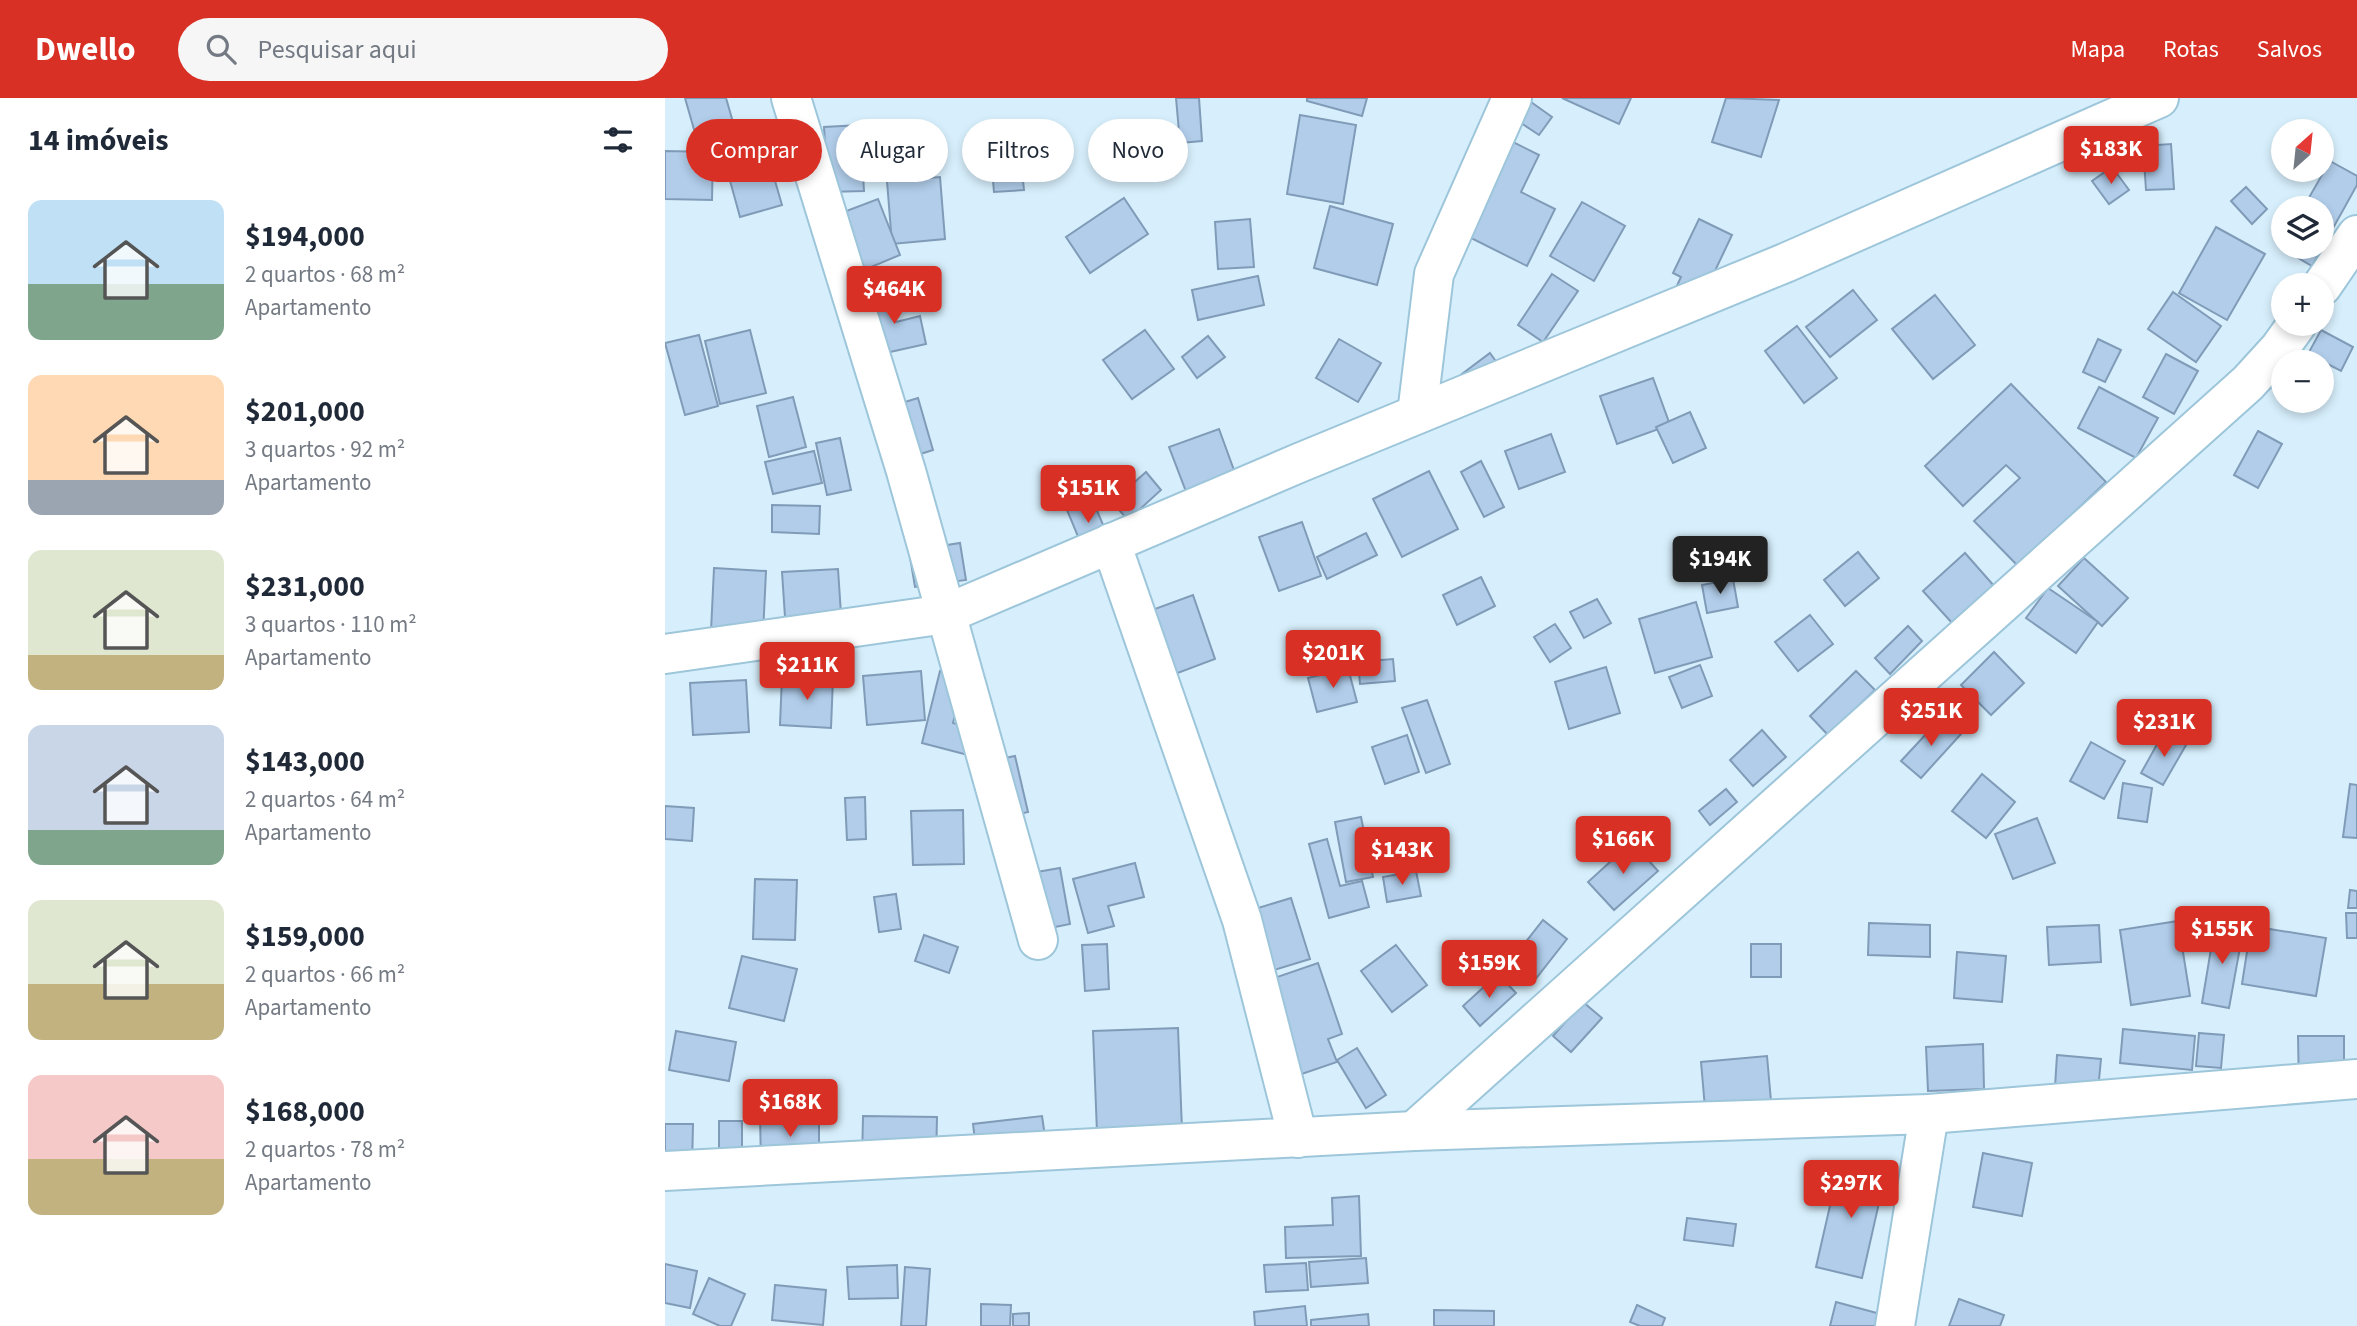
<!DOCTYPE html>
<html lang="pt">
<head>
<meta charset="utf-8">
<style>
	body { margin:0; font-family:"Source Sans 3",sans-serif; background:#f6f6f7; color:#1f2937; height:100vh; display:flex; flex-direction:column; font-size:26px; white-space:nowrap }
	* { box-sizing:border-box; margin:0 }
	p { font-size:23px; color:#747a83 }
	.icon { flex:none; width:38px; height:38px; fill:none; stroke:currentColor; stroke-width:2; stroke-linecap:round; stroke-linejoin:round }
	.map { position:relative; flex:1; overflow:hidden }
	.drawer { display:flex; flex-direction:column; background:#fff; width:665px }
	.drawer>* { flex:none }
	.top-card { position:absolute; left:21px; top:21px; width:665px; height:63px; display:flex; gap:14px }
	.needle { width:46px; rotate:27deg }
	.controls { position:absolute; left:1606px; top:21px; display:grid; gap:14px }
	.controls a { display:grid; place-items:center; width:63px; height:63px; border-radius:50%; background:#fff; box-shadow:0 4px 10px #0003; font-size:35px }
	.price { position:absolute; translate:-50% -60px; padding:0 16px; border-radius:7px; background:#d93025; color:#fff; font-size:23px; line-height:46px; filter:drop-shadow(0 2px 4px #0008) }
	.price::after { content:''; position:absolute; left:50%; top:42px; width:21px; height:16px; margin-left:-10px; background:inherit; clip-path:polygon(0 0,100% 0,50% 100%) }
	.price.current { background:#222; color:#fff }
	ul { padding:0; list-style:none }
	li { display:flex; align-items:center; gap:21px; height:175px; padding:0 28px }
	li span { display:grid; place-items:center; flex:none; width:196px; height:140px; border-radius:14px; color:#555 }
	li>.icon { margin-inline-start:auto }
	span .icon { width:84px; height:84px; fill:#fffc; stroke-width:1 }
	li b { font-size:30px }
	h2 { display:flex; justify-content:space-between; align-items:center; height:84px; padding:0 28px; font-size:30px }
	.chip { padding:0 24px; border-radius:32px; background:#fff; box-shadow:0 4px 10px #0003; font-size:24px; line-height:63px }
	.chip.current { background:#d93025; color:#fff }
	header { display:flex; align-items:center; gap:42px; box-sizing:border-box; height:98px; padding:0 35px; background:#d93025; color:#fff }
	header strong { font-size:33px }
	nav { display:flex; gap:38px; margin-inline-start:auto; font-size:24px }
	.search { width:490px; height:63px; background:#f6f6f7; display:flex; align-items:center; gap:18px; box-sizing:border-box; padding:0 24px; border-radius:38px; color:#747a83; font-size:26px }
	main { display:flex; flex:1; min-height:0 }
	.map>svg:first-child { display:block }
	.building { fill:#b1cdea; stroke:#809bb7; stroke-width:2 }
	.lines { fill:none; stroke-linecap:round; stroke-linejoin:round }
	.minor-casing { stroke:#9dc6da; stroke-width:42 }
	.minor { stroke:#fff; stroke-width:38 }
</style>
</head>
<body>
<header>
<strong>Dwello</strong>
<div class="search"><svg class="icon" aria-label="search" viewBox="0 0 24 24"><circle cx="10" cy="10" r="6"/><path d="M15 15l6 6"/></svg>Pesquisar aqui</div>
<nav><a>Mapa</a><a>Rotas</a><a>Salvos</a></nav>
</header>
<main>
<section class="drawer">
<h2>14 imóveis<svg class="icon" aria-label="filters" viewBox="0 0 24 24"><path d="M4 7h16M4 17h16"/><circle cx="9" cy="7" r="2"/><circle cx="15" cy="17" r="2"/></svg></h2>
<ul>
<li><span style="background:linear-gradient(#bfe0f5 60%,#7fa58c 0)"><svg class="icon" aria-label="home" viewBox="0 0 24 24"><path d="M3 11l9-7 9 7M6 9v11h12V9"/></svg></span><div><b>$194,000</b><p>2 quartos · 68 m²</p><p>Apartamento</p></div></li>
<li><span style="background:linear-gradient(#ffd9b3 75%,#9aa5b1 0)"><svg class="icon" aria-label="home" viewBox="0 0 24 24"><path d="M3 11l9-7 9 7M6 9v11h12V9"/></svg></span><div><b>$201,000</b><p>3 quartos · 92 m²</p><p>Apartamento</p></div></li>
<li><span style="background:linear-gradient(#dfe7d0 75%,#c2b280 0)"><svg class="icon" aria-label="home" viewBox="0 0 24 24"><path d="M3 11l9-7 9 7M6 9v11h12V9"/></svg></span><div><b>$231,000</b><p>3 quartos · 110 m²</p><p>Apartamento</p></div></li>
<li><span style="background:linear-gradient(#c9d6e8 75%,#7fa58c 0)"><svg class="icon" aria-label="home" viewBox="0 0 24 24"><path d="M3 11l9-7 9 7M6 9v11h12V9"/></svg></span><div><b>$143,000</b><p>2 quartos · 64 m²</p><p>Apartamento</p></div></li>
<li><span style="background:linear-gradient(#dfe7d0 60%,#c2b280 0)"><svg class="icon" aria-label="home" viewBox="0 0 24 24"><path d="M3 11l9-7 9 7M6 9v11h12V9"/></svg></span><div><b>$159,000</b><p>2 quartos · 66 m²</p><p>Apartamento</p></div></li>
<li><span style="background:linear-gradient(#f6c9c9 60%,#c2b280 0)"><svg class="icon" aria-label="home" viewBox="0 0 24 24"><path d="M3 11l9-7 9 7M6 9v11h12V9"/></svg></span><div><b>$168,000</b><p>2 quartos · 78 m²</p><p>Apartamento</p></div></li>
</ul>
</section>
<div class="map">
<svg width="1692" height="1228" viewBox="0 0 1692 1228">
	<rect width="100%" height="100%" fill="#d7effc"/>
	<!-- building -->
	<g class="building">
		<path d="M20,0H61L70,31L32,42Z"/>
		<path d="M511,0H534L537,43L515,45Z"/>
		<path d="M642,0H702L697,18L642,3Z"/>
		<path d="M897,0H966L954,26Z"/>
		<path d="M1061,0L1114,2L1096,59L1047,44Z"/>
		<path d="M866,4L887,19L874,37L853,23Z"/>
		<path d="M635,17L691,27L678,106L622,96Z"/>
		<path d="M195,27L199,93L163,94L159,29Z"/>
		<path d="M97,38L117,107L75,119L56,50Z"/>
		<path d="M836,38L874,57L856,94L890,111L862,168L802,138Z"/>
		<path d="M354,45L359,92L329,94L325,48Z"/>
		<path d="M1506,46L1509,91L1481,92L1478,48Z"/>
		<path d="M0,53L48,54L47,102L0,101Z"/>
		<path d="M1665,63L1692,78V87L1647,168L1616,150L1619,145V149H1657V110H1638Z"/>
		<path d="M1447,69L1464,92L1444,106L1427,83Z"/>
		<path d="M275,79L280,141L227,146L222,83Z"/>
		<path d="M1581,89L1602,111L1587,126L1566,103Z"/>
		<path d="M459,100L483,136L425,175L401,139Z"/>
		<path d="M213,101L235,157L199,172L176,115Z"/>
		<path d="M917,104L960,128L929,183L885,158Z"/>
		<path d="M665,108L728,126L712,187L649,170Z"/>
		<path d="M585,121L589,169L553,171L550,124Z"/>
		<path d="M1034,121L1067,137L1029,217L1004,205L1016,179L1008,175Z"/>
		<path d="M1551,129L1600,156L1562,222L1514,195Z"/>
		<path d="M887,176L913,193L878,244L853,227Z"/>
		<path d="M593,178L599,207L533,222L527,192Z"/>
		<path d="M1188,192L1212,222L1165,259L1141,229Z"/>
		<path d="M224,193L231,224L255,218L261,246L216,256L203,197Z"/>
		<path d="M1508,194L1556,228L1531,264L1483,231Z"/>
		<path d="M1270,197L1310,247L1268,281L1227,231Z"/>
		<path d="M1132,228L1172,280L1139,305L1100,253Z"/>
		<path d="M85,232L101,295L55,306L40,243Z"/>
		<path d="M480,232L509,271L467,301L438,262Z"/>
		<path d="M1656,232L1688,249L1676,273L1643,256Z"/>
		<path d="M34,237L53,308L20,317L0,245Z"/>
		<path d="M543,238L560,259L532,280L517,259Z"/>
		<path d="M1609,239L1642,264H1619V299L1584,273Z"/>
		<path d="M674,241L716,265L693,304L651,280Z"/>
		<path d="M1433,241L1456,252L1440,284L1418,274Z"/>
		<path d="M825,255L845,283L817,303L797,276Z"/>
		<path d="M1501,256L1533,273L1509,316L1478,299Z"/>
		<path d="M988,280L1005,327L952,346L935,298Z"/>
		<path d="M1346,286L1441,384L1353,468L1309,423L1355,380L1341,367L1298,408L1260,368Z"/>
		<path d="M1434,289L1493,320L1471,360L1413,330Z"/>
		<path d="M128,299L141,349L104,359L92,308Z"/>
		<path d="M253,300L268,352L246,359L230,307Z"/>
		<path d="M1025,314L1041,350L1008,365L991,329Z"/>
		<path d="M554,331L574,386L525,404L504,349Z"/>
		<path d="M1593,333L1617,346L1593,390L1569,377Z"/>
		<path d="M886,336L900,374L854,391L840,353Z"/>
		<path d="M175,340L186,392L162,397L151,345Z"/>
		<path d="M149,353L157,385L108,396L100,364Z"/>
		<path d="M816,363L839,409L819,419L796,374Z"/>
		<path d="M764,373L793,431L737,459L708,401Z"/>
		<path d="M481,374L496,392L463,422L447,404Z"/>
		<path d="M427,401L445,443L419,453L402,412Z"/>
		<path d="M107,407L155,408L154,436L107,434Z"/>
		<path d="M637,424L656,478L614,493L594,439Z"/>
		<path d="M701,435L712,457L662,481L652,459Z"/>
		<path d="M295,445L301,482L250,489L244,453Z"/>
		<path d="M1193,454L1214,480L1180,508L1159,482Z"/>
		<path d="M1300,455L1330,489L1288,526L1258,493Z"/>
		<path d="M1419,460L1463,500L1437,528L1393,488Z"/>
		<path d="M49,470L101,473L98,536L46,533Z"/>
		<path d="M173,471L177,531L121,534L117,474Z"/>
		<path d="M816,479L830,508L792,527L778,497Z"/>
		<path d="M1068,481L1073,509L1042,515L1037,487Z"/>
		<path d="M1383,490L1433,524L1411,555L1361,520Z"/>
		<path d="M528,497L550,561L510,576L487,512Z"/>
		<path d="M932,501L946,525L919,540L905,514Z"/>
		<path d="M1031,504L1047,559L990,575L974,521Z"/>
		<path d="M1145,517L1168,546L1133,573L1110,544Z"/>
		<path d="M890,526L906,550L885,564L869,539Z"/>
		<path d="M1243,528L1257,543L1225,576L1210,560Z"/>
		<path d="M1329,554L1359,585L1326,617L1296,587Z"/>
		<path d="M728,561L730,583L695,586L693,564Z"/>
		<path d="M1035,567L1047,598L1017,610L1004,579Z"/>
		<path d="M941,569L955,615L904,631L890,584Z"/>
		<path d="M683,570L692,604L652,614L643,580Z"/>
		<path d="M256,573L260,622L202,627L198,578Z"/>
		<path d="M275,573L300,579L288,625L309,631L303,657L257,645Z"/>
		<path d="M1191,573L1210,592L1163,637L1145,618Z"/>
		<path d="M117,578L168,580L166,630L115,627Z"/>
		<path d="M81,582L84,634L28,637L25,585Z"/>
		<path d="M762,602L785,666L761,675L737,610Z"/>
		<path d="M1277,619L1296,636L1256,680L1236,663Z"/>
		<path d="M1097,632L1121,659L1088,688L1065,662Z"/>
		<path d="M1499,634L1521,647L1498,687L1476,675Z"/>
		<path d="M742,637L754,674L720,686L707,649Z"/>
		<path d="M1426,644L1460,663L1439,701L1405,683Z"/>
		<path d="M350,658L363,714L337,720L325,663Z"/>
		<path d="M1317,676L1350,704L1321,740L1287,713Z"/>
		<path d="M1458,685L1487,690L1482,724L1453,720Z"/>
		<path d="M1685,686L1692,687V740L1678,739Z"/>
		<path d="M1061,691L1072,704L1045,727L1034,713Z"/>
		<path d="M200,699L201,741L182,742L180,700Z"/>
		<path d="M0,708L29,710L27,743L0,741Z"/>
		<path d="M298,712L299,766L248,767L246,713Z"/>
		<path d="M696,719L708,779L681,784L670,724Z"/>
		<path d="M1372,720L1390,765L1348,781L1330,736Z"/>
		<path d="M662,741L675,788L697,783L704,809L664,820L644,746Z"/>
		<path d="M967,744L993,773L949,812L923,784Z"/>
		<path d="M470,765L479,799L443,808L449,828L423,835L408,781Z"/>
		<path d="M395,770L405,826L370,833L360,776Z"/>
		<path d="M751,773L756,798L722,804L718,779Z"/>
		<path d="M90,781L132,782L130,842L88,841Z"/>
		<path d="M1685,792L1692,793V810H1683Z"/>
		<path d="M231,796L236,831L214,834L209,799Z"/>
		<path d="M626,800L645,861L599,875L580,814Z"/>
		<path d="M1681,815H1692V840H1682Z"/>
		<path d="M878,822L902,841L869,883L845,864Z"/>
		<path d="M1513,823L1525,898L1466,907L1455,832Z"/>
		<path d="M1204,825L1265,827V859L1203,857Z"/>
		<path d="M1434,827L1436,864L1384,867L1382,829Z"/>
		<path d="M1550,827L1578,833L1564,910L1537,905Z"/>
		<path d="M1586,828L1661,840L1651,898L1577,886Z"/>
		<path d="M259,837L293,849L284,875L250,863Z"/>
		<path d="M442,846L444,891L420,893L417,847Z"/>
		<rect x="1086" y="846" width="30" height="33"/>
		<path d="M731,847L762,887L727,914L696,873Z"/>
		<path d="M1292,854L1341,858L1337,904L1289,900Z"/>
		<path d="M77,858L132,871L119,923L64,910Z"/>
		<path d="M653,865L677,936L663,941L672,964L628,979L595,885Z"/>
		<path d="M833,876L851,895L815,928L798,908Z"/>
		<path d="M918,904L937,920L906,954L888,938Z"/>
		<path d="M513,930L518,1057L433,1060L428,933Z"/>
		<path d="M1458,931L1530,938L1527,972L1455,965Z"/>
		<path d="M11,933L71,944L64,983L4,972Z"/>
		<path d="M1534,935L1559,937L1556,970L1531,968Z"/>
		<path d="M1633,938H1679V992H1634Z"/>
		<path d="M1318,946L1319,991L1263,993L1261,949Z"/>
		<path d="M692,950L721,997L701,1010L672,962Z"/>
		<path d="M1392,957L1436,961L1433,992L1390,989Z"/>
		<path d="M1102,958L1106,1003L1040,1010L1036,964Z"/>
		<path d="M154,1017V1065H96L95,1018Z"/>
		<path d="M198,1018L272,1019L271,1064L197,1063Z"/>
		<path d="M377,1018L383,1059L313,1067L308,1026Z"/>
		<rect x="54" y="1023" width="23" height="62"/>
		<path d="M0,1026H28L27,1070L0,1069Z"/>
		<path d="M1318,1055L1367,1065L1357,1118L1308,1109Z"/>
		<path d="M1175,1064L1221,1074L1197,1180L1151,1169Z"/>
		<path d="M694,1098L696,1158L621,1160L620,1129L668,1127L667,1100Z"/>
		<path d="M1022,1120L1071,1126L1068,1148L1019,1142Z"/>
		<path d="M701,1160L703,1185L646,1189L644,1164Z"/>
		<path d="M641,1165L643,1192L601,1194L599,1167Z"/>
		<path d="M0,1166L32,1173L25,1210L0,1205Z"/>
		<path d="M232,1167L233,1200L184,1201L182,1169Z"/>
		<path d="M240,1169L265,1171L261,1228H236Z"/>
		<path d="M44,1180L80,1196L66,1228H55L28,1216Z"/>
		<path d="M110,1187L161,1192L158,1227L107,1222Z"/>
		<path d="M1294,1201L1339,1217L1335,1228H1284Z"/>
		<path d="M1171,1204L1234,1221L1232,1228H1165Z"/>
		<path d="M316,1206L346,1207L345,1228H316Z"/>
		<path d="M972,1207L1000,1220L997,1228H975L965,1224Z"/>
		<path d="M640,1208L642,1228H590L589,1214Z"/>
		<path d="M769,1212L829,1213V1228H769Z"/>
		<path d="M364,1215V1228H348V1216Z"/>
		<path d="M703,1216L704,1228H646V1222Z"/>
	</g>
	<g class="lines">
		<defs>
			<g id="minor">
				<path d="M126,0L241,373L373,842"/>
				<path d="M1657,188L1692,137"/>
				<path d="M752,316L769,176L847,0"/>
				<path d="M446,445L577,822L633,1040"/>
				<path d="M0,556L281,516L634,365L1120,165L1494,0"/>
				<path d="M749,1033L1583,285L1614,251L1632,226"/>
				<path d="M0,1073L749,1033L1264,1016L1692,981"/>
				<path d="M1230,1228L1264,1016"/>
			</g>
		</defs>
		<!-- minor casing -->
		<use href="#minor" class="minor-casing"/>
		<!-- minor -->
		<use href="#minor" class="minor"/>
	</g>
</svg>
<div class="controls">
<a><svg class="needle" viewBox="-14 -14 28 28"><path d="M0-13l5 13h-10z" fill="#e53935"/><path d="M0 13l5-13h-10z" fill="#747a83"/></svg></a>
<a><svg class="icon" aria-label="layers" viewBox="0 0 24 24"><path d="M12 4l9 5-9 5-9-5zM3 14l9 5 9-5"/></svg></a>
<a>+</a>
<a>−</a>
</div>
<b class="price" style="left:1446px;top:88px">$183K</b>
<b class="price" style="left:229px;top:228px">$464K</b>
<b class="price" style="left:423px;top:427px">$151K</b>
<b class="price current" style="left:1055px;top:498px">$194K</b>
<b class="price" style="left:668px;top:592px">$201K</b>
<b class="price" style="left:142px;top:604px">$211K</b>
<b class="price" style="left:1266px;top:650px">$251K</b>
<b class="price" style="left:1499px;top:661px">$231K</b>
<b class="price" style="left:958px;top:778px">$166K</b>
<b class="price" style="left:737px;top:789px">$143K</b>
<b class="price" style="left:1557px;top:868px">$155K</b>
<b class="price" style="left:824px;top:902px">$159K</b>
<b class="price" style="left:125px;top:1041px">$168K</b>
<b class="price" style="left:1186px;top:1122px">$297K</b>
<div class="top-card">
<a class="chip current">Comprar</a>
<a class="chip">Alugar</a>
<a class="chip">Filtros</a>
<a class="chip">Novo</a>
</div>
</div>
</main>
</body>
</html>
